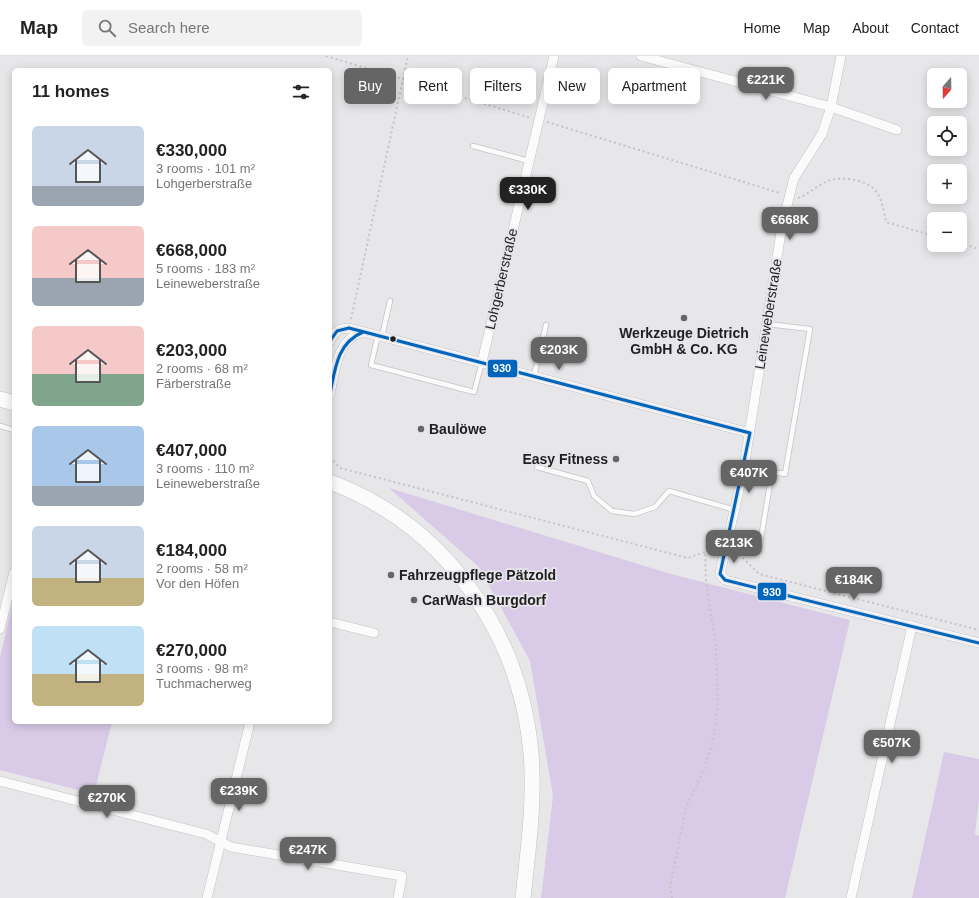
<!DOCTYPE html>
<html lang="en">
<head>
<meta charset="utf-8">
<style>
	body { margin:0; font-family:Arial,sans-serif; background:#f2f2f2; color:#222; height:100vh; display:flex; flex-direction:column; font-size:15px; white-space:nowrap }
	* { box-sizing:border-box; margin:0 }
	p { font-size:13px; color:#767676 }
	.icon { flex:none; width:22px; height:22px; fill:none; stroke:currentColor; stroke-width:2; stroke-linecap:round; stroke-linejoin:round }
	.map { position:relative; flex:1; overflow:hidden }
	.panel { position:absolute; left:12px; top:12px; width:320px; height:656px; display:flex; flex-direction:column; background:#fff; border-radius:6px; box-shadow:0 2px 10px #0003 }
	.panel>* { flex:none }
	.guide { position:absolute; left:344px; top:12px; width:380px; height:36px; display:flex; gap:8px }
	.needle { width:26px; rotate:200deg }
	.tools { position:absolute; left:927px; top:12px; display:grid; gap:8px }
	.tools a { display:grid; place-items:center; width:40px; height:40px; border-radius:6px; background:#fff; box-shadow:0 2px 10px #0003; font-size:20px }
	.price { position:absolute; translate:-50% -34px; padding:0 9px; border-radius:8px; background:#656566; color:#fff; font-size:13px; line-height:26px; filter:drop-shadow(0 1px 2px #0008) }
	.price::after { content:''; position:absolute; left:50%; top:24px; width:12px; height:9px; margin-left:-6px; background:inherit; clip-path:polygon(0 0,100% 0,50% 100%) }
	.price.on { background:#222; color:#fff }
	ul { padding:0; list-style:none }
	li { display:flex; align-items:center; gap:12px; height:100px; padding:0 20px }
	li span { display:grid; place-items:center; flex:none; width:112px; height:80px; border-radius:6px; color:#555 }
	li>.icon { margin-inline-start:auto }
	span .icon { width:48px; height:48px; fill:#fffc; stroke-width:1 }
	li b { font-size:17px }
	h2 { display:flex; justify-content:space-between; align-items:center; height:48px; padding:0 20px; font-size:17px }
	.pill { padding:0 14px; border-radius:6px; background:#fff; box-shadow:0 2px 10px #0003; font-size:14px; line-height:36px }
	.pill.on { background:#656566; color:#fff }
	header { display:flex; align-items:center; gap:24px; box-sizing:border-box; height:56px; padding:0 20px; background:#fff; border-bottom:1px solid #e0e0e0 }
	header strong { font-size:19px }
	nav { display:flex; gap:22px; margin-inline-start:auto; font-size:14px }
	.search { width:280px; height:36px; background:#f2f2f2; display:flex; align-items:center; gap:10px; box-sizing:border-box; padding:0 14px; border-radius:6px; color:#767676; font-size:15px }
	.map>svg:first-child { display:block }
	.green { fill:#d9cae8 }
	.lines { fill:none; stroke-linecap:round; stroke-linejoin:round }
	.lane-casing { stroke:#c3c2c4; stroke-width:6 }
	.street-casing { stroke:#c3c2c4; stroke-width:10 }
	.primary-casing { stroke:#c3c2c4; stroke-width:16 }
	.path { stroke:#c4c4c5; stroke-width:2; stroke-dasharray:2 3; stroke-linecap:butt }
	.lane { stroke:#fbfbfc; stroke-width:4.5 }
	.street { stroke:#fbfbfc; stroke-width:9 }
	.primary { stroke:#fbfbfc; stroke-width:15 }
	.bus-1-casing { stroke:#e7e5ea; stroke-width:6 }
	.bus-1 { stroke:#0065bd; stroke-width:3 }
	.poi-dot { fill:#656566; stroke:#e7e5ea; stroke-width:1.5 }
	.bus-dot { fill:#1f1f20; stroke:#e7e5ea; stroke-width:1.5 }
	.labels { text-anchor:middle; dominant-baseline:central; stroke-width:3.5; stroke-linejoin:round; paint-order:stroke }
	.street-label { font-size:14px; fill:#1f1f20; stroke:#e7e5ea }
	.poi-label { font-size:14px; font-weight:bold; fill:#1f1f20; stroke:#e7e5ea; text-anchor:start }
	.line-badge { stroke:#e7e5ea; stroke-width:1.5 }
	.badge-label { font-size:11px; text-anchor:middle; font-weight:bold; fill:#fff }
</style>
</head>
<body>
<header>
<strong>Map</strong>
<div class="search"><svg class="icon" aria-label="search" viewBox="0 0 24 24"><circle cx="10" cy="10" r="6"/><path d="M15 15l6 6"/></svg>Search here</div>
<nav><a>Home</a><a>Map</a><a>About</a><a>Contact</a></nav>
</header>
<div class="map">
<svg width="979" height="842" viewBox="0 0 979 842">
	<rect width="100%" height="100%" fill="#e7e6e9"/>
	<!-- green -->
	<g class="green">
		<path d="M389,432L671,518L850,564L785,842H541L553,740L530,605L479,511Z"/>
		<path d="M14,541V666H112L94,738L0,714V601Z"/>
		<path d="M944,696L979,703V743L975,778L979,780V842H912Z"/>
	</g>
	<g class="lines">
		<defs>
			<g id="lane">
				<path d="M473,90L529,105"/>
				<path d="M378,279L371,309L474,336L482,306"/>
				<path d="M382,280L390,245"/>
				<path d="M534,320L546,269"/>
				<path d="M0,370L14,374"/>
				<path d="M537,411L588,425L594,440L612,455L634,458L655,451L669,435L735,454"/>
				<path d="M744,411L785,418L810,273L767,268"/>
				<path d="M759,494L772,416"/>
			</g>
			<g id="street">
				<path d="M641,0L831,51L897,74"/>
				<path d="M841,0L831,51L822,78L794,122L782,170L744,411L720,518L725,524L979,587"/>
				<path d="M330,285C334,276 339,272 349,272L750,377"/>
				<path d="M482,306L554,0"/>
				<path d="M330,338C335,314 337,283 363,276"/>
				<path d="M330,566L374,577"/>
				<path d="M0,573L14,516"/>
				<path d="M0,725L206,778L231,791L402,820L398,842"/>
				<path d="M207,842L250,666"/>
				<path d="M851,842L912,570"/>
			</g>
			<g id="primary">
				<path d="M0,343L14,347"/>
				<path d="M330,426C445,469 520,576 531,697C535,746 528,794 523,842"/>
			</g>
		</defs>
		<!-- lane casing -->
		<use href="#lane" class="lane-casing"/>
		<!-- street casing -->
		<use href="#street" class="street-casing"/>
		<!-- primary casing -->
		<use href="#primary" class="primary-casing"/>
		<!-- path -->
		<g class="path">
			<path d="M326,0L531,62"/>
			<path d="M547,66L780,137"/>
			<path d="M798,142C808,139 817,129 828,125C840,120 865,123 875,134C882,142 884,156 886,166L934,180"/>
			<path d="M960,187L979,193"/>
			<path d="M351,263L408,0"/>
			<path d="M330,401L340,412L688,502L716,492"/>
			<path d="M734,497L740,499L759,518L979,574"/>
			<path d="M672,842L670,831L686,752L704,713L713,685L718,649L716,590L706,526L705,496"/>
		</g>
		<!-- lane -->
		<use href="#lane" class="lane"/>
		<!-- street -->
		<use href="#street" class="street"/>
		<!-- primary -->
		<use href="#primary" class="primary"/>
		<defs>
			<g id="bus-1">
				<path d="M330,285L337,275L349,272L750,377L720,518L725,524L979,587"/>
				<path d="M330,338C335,313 337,287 363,276"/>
			</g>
		</defs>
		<!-- bus-1 casing -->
		<use href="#bus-1" class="bus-1-casing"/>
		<!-- bus-1 -->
		<use href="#bus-1" class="bus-1"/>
	</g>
	<!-- markers -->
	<g class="poi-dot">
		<circle cx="684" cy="262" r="4"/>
		<circle cx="421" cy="373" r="4"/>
		<circle cx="616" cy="403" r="4"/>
		<circle cx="391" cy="519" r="4"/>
		<circle cx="414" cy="544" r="4"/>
	</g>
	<circle class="bus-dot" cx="393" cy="283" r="3.5"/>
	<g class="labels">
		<!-- street labels -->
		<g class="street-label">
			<text transform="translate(501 223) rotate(-77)">Lohgerberstraße</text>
			<text transform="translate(768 258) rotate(-81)">Leineweberstraße</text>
		</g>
		<!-- poi labels -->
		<g class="poi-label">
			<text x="684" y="277" text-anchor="middle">Werkzeuge Dietrich<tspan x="684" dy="16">GmbH &amp; Co. KG</tspan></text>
			<text x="429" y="373">Baulöwe</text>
			<text x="608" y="403" text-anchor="end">Easy Fitness</text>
			<text x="399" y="519">Fahrzeugpflege Pätzold</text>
			<text x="422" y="544">CarWash Burgdorf</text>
		</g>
	</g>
	<g class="line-badge">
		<rect x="487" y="303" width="31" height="19" rx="4" fill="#0065bd"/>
		<rect x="757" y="526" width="30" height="19" rx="4" fill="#0065bd"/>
	</g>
	<g class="badge-label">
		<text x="502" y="316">930</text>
		<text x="772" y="540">930</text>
	</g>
</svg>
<div class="tools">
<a><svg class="needle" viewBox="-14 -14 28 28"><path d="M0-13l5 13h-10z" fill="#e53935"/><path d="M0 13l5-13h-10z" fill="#767676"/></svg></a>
<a><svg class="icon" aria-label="locate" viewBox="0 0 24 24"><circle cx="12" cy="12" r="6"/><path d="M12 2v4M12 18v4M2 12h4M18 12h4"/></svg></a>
<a>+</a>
<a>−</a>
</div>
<b class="price" style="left:766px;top:45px">€221K</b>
<b class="price on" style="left:528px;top:155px">€330K</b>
<b class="price" style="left:790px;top:185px">€668K</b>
<b class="price" style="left:559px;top:315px">€203K</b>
<b class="price" style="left:749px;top:438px">€407K</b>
<b class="price" style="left:734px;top:508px">€213K</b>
<b class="price" style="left:854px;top:545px">€184K</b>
<b class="price" style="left:892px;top:708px">€507K</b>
<b class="price" style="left:239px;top:756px">€239K</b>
<b class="price" style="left:107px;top:763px">€270K</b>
<b class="price" style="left:308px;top:815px">€247K</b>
<div class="guide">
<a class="pill on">Buy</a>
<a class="pill">Rent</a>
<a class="pill">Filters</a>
<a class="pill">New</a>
<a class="pill">Apartment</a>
</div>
<section class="panel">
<h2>11 homes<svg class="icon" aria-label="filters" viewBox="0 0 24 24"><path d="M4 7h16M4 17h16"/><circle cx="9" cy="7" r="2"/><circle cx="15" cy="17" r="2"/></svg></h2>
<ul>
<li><span style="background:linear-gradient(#c9d6e8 75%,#9aa5b1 0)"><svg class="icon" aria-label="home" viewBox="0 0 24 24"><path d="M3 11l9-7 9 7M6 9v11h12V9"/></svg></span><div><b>€330,000</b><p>3 rooms · 101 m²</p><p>Lohgerberstraße</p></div></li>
<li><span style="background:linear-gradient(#f6c9c9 65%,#9aa5b1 0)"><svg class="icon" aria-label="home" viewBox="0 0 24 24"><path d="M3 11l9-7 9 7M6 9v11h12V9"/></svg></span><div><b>€668,000</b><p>5 rooms · 183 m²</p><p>Leineweberstraße</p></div></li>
<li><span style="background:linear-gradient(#f6c9c9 60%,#7fa58c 0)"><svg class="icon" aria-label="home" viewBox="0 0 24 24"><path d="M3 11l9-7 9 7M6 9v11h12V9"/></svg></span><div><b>€203,000</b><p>2 rooms · 68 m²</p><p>Färberstraße</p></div></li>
<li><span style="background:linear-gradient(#a9c7e8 75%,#9aa5b1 0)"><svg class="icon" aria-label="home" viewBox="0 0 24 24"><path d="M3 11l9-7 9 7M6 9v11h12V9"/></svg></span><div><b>€407,000</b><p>3 rooms · 110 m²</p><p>Leineweberstraße</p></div></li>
<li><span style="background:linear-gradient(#c9d6e8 65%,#c2b280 0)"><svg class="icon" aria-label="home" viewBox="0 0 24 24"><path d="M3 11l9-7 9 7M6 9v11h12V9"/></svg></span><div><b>€184,000</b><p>2 rooms · 58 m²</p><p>Vor den Höfen</p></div></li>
<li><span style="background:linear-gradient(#bfe0f5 60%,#c2b280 0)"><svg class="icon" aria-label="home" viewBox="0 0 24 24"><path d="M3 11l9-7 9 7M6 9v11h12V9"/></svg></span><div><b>€270,000</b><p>3 rooms · 98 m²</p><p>Tuchmacherweg</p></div></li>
</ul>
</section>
</div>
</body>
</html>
